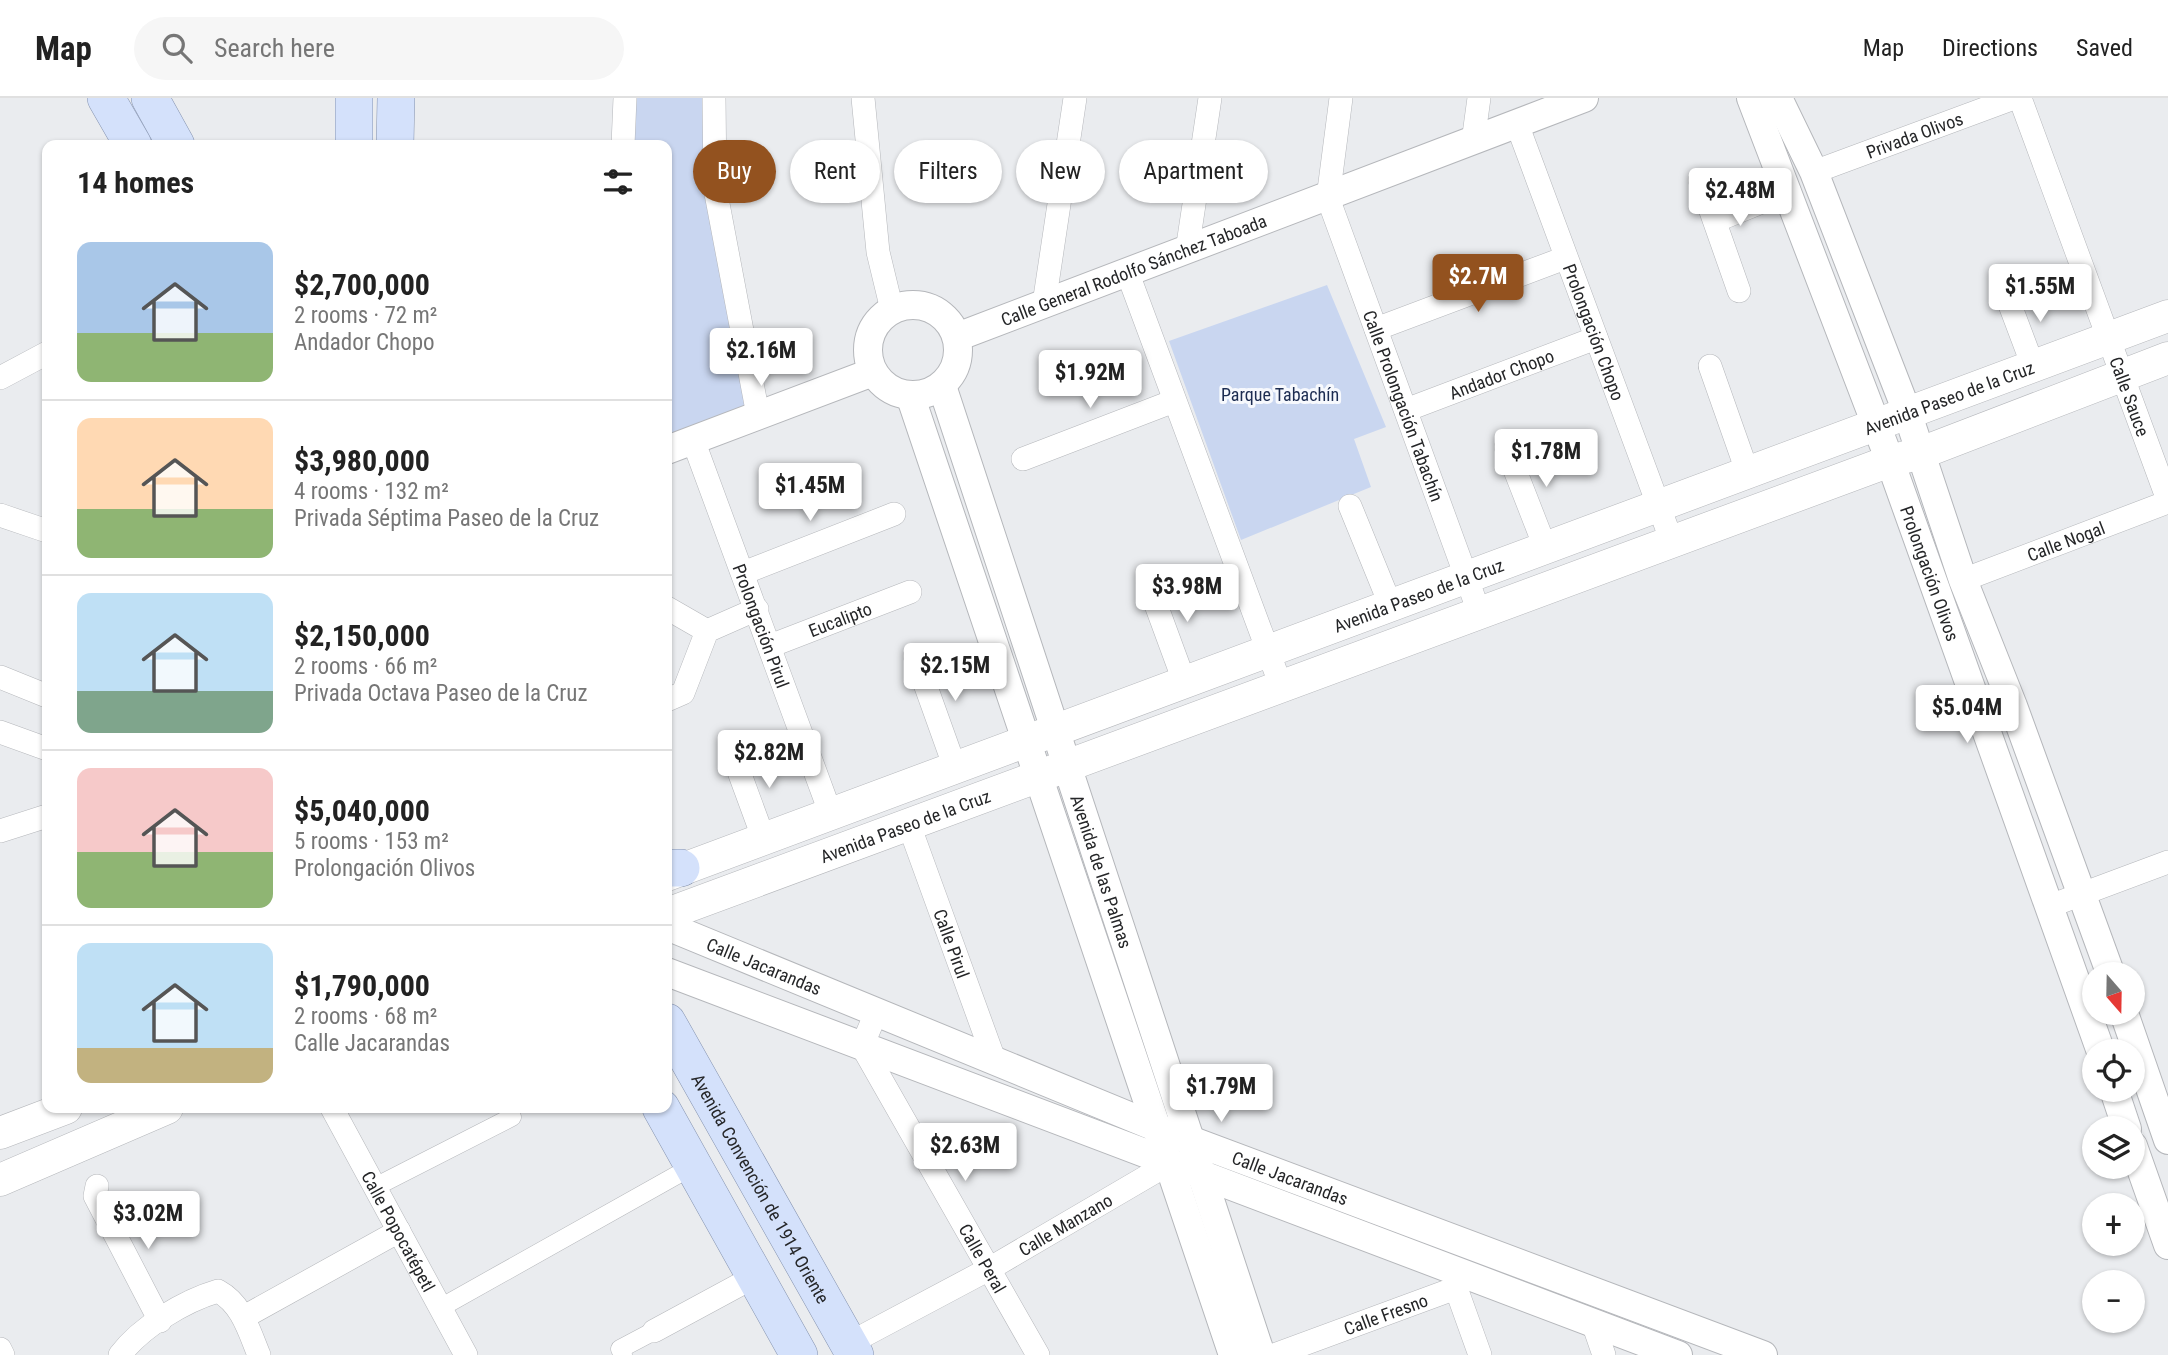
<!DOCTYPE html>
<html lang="en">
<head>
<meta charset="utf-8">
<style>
	body { margin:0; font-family:"Roboto Condensed",sans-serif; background:#f6f6f6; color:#222; height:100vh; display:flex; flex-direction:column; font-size:26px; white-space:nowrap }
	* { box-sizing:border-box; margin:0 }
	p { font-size:23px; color:#767676 }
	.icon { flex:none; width:38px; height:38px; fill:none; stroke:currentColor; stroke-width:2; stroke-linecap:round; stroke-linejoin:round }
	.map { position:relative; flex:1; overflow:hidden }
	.drawer { position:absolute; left:42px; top:42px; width:630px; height:973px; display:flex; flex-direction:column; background:#fff; border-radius:14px; box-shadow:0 2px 5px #0004 }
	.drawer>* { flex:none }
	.guide { position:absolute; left:693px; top:42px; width:665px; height:63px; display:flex; gap:14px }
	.needle { width:46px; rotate:160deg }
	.buttons { position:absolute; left:2082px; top:864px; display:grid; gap:14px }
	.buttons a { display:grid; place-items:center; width:63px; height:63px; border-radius:50%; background:#fff; box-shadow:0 2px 5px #0004; font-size:35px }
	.price { position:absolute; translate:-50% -60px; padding:0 16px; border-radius:7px; background:#fff; color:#222; font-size:23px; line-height:46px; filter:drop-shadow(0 2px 4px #0008) }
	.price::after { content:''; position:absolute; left:50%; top:42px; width:21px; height:16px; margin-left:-10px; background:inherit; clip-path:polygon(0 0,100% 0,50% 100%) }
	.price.current { background:#93521f; color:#fff }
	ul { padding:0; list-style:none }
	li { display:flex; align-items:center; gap:21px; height:175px; padding:0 35px }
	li+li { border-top:2px solid #e0e0e0 }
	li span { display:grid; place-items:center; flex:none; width:196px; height:140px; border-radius:14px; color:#555 }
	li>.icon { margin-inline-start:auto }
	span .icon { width:84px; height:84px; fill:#fffc; stroke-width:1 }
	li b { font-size:30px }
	h2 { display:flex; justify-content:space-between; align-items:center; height:84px; padding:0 35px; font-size:30px }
	.tag { padding:0 24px; border-radius:32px; background:#fff; box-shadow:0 2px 5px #0004; font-size:24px; line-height:63px }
	.tag.current { background:#93521f; color:#fff }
	header { display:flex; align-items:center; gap:42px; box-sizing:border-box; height:98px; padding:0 35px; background:#fff; border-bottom:2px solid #e0e0e0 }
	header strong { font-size:33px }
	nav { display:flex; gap:38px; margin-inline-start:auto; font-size:24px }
	.search { width:490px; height:63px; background:#f6f6f6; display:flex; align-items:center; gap:18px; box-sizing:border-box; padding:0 24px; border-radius:38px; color:#767676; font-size:26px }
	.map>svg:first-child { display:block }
	.green { fill:#c9d6f0 }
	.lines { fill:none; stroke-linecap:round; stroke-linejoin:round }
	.pedestrian-casing { stroke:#b5b7bb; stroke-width:19 }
	.minor-casing { stroke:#b5b7bb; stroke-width:24 }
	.tertiary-casing { stroke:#b5b7bb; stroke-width:30 }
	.secondary-casing { stroke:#b5b7bb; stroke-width:33 }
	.primary-casing { stroke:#8593af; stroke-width:38 }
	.pedestrian { stroke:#fff; stroke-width:18 }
	.minor { stroke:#fff; stroke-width:23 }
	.tertiary { stroke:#fff; stroke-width:28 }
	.secondary { stroke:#fff; stroke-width:32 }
	.primary { stroke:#d4e1fb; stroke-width:37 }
	.labels { text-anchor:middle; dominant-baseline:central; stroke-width:6; stroke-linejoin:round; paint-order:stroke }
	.street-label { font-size:18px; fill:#252628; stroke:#f7f9fd }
	.park-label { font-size:18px; fill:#1c2c51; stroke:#f7f9fd }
</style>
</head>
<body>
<header>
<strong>Map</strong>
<div class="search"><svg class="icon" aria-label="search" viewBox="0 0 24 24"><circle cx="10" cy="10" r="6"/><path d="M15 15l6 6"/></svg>Search here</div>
<nav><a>Map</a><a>Directions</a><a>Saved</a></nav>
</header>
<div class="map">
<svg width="2168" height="1257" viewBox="0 0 2168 1257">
	<rect width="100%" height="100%" fill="#eaecef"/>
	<!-- green -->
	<g class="green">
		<path d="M625,0H714L758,317L667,352V47H623Z"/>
		<path d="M1327,187L1386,329L1354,341L1371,389L1241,442L1169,243Z"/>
	</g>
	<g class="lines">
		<defs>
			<g id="pedestrian">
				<path d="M375,1089L512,1019"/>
				<path d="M440,1210L693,1068"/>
				<path d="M623,1257L620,1251L654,1233"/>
			</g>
			<g id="minor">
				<path d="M714,0L715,90L758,317"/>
				<path d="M863,0L878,154L892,212"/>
				<path id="s1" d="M1341,0L1328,100L1479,514"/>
				<path id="s2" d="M2020,0L2168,402"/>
				<path id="s3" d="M1517,26L1672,444"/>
				<path d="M1473,44L1479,0"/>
				<path d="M623,47L625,0"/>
				<path id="s4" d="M1814,74L2014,0"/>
				<path d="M1700,82L1739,193"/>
				<path d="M1715,123L1789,93"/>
				<path d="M1187,153L1210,0"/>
				<path d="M1128,176L1281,588"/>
				<path d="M2007,199L2033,268"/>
				<path d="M1044,206L1075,0"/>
				<path d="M1376,231L1565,160"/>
				<path d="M1710,268L1747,373"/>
				<path d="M0,280L47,255"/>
				<path id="s5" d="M1406,312L1596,240"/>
				<path id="s6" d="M693,342L830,714"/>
				<path d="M1506,349L1545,449"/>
				<path d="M1023,361L1174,303"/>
				<path d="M1350,408L1390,506"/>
				<path d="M0,417L47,433"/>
				<path d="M743,475L894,416"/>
				<path id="s7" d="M1963,482L2168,404"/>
				<path d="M1148,485L1184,583"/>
				<path d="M667,510L707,533"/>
				<path id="s8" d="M770,548L910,494"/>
				<path d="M915,558L954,667"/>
				<path d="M0,579L47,598"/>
				<path d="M667,602L683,595L707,533L757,511"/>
				<path d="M0,634L47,651"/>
				<path d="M734,660L763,739"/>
				<path id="s9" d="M909,727L995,964"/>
				<path d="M0,733L47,718"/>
				<path d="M2050,808L2168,764"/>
				<path id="s10" d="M876,915L862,948L1038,1257"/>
				<path id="s11" d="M332,1010L466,1257"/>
				<path d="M97,1088L95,1098L160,1223"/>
				<path d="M1462,1178L1456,1190L1480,1257"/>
				<path d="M244,1219L399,1133"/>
				<path d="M1593,1225L1604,1257"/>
				<path d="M654,1233L754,1179"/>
				<path id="s12" d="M848,1246L989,1171L1170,1065"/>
				<path d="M0,1251L3,1257"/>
				<path d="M120,1257C141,1229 184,1203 218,1193C242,1206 249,1233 259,1257"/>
				<path id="s13" d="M1274,1257L1456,1190"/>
			</g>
			<g id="tertiary">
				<path id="s14" d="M1751,0L1890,363L2101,954"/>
				<path d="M1778,0L1814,74L1907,314L1963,482L2013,608L2111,877"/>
				<circle cx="913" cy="252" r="45"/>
				<path id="s15" d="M957,239L1584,0"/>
				<path id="s16" d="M942,288L1261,1257"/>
				<path d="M910,297L1233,1257"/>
				<path d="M667,352L873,274"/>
				<path id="s17" d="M667,828L1158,1030L1763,1257"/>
				<path d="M667,874L1678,1257"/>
				<path d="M2124,915L2168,1042"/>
				<path d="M2114,992L2127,1031"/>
				<path d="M2133,1048L2168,1147"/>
			</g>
			<g id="secondary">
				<path id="s18" d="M667,777L2168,218"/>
				<path id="s19" d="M667,816L1890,363L1921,355L2168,260"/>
				<path d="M0,1035L66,1010"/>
				<path d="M0,1082L167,1010"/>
			</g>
			<g id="primary">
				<path d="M106,0L133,47"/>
				<path d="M150,0L176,47"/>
				<path d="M354,0V47"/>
				<path d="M395,47L396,0"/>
				<path d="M667,770H681"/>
				<path id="s20" d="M667,924L855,1257"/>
				<path d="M661,1010L799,1257"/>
			</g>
		</defs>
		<!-- pedestrian casing -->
		<use href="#pedestrian" class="pedestrian-casing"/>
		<!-- minor casing -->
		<use href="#minor" class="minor-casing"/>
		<!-- tertiary casing -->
		<use href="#tertiary" class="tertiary-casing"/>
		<!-- secondary casing -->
		<use href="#secondary" class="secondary-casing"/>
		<!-- primary casing -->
		<use href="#primary" class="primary-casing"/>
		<!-- pedestrian -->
		<use href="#pedestrian" class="pedestrian"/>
		<!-- minor -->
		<use href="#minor" class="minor"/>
		<!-- tertiary -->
		<use href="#tertiary" class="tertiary"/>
		<!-- secondary -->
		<use href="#secondary" class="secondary"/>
		<!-- primary -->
		<use href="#primary" class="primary"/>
	</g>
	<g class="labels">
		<!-- street labels -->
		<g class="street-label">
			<text stroke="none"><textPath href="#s4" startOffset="107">Privada Olivos</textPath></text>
			<text stroke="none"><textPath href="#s15" startOffset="189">Calle General Rodolfo Sánchez Taboada</textPath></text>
			<text stroke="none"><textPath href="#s3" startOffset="222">Prolongación Chopo</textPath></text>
			<text stroke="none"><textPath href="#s5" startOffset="102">Andador Chopo</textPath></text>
			<text stroke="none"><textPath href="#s18" startOffset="1368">Avenida Paseo de la Cruz</textPath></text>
			<text stroke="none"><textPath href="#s2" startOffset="318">Calle Sauce</textPath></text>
			<text stroke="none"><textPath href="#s1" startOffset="322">Calle Prolongación Tabachín</textPath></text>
			<text stroke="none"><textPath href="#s7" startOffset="110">Calle Nogal</textPath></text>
			<text stroke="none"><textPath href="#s14" startOffset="508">Prolongación Olivos</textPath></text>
			<text stroke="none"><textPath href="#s18" startOffset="802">Avenida Paseo de la Cruz</textPath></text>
			<text stroke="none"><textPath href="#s8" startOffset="75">Eucalipto</textPath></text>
			<text stroke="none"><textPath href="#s6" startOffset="198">Prolongación Pirul</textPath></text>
			<text stroke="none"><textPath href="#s19" startOffset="254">Avenida Paseo de la Cruz</textPath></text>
			<text stroke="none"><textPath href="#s16" startOffset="511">Avenida de las Palmas</textPath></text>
			<text stroke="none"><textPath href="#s9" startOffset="126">Calle Pirul</textPath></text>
			<text stroke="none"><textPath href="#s17" startOffset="105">Calle Jacarandas</textPath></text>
			<text stroke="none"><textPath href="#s17" startOffset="672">Calle Jacarandas</textPath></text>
			<text stroke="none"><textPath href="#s20" startOffset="191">Avenida Convención de 1914 Oriente</textPath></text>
			<text stroke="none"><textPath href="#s12" startOffset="248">Calle Manzano</textPath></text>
			<text stroke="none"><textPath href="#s11" startOffset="140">Calle Popocatépetl</textPath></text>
			<text stroke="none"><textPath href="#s10" startOffset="280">Calle Peral</textPath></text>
			<text stroke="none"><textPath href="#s13" startOffset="119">Calle Fresno</textPath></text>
		</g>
		<!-- park labels -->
		<g class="park-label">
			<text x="1280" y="296">Parque Tabachín</text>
		</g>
	</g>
</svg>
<div class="buttons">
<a><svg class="needle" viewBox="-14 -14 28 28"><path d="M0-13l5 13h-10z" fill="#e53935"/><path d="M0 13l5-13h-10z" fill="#767676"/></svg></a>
<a><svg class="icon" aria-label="locate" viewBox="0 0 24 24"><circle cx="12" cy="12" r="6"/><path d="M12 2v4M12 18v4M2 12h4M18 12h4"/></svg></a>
<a><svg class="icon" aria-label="layers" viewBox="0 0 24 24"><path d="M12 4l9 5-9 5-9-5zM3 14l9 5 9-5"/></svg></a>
<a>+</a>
<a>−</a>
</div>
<b class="price" style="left:1740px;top:130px">$2.48M</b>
<b class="price current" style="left:1478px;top:216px">$2.7M</b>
<b class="price" style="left:2040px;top:226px">$1.55M</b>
<b class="price" style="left:761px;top:290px">$2.16M</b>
<b class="price" style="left:1090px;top:312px">$1.92M</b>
<b class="price" style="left:1546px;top:391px">$1.78M</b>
<b class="price" style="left:810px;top:425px">$1.45M</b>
<b class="price" style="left:1187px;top:526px">$3.98M</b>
<b class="price" style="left:955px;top:605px">$2.15M</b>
<b class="price" style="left:1967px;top:647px">$5.04M</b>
<b class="price" style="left:769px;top:692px">$2.82M</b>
<b class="price" style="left:1221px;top:1026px">$1.79M</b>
<b class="price" style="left:965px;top:1085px">$2.63M</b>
<b class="price" style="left:148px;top:1153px">$3.02M</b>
<div class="guide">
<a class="tag current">Buy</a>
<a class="tag">Rent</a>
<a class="tag">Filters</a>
<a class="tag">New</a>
<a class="tag">Apartment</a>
</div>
<section class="drawer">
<h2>14 homes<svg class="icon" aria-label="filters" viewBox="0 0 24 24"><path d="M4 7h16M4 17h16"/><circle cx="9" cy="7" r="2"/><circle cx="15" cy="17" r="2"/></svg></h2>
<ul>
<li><span style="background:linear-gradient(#a9c7e8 65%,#8fb573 0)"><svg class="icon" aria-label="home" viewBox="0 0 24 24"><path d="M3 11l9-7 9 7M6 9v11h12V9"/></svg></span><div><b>$2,700,000</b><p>2 rooms · 72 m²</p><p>Andador Chopo</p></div></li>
<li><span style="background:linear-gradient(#ffd9b3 65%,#8fb573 0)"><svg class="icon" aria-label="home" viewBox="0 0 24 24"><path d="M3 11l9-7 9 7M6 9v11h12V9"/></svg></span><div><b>$3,980,000</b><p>4 rooms · 132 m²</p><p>Privada Séptima Paseo de la Cruz</p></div></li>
<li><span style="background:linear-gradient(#bfe0f5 70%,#7fa58c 0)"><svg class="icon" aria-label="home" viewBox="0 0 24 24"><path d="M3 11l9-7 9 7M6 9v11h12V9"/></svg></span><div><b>$2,150,000</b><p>2 rooms · 66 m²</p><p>Privada Octava Paseo de la Cruz</p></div></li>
<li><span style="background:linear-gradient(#f6c9c9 60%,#8fb573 0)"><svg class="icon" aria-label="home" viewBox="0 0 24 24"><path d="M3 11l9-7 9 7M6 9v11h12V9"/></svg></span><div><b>$5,040,000</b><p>5 rooms · 153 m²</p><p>Prolongación Olivos</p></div></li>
<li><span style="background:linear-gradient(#bfe0f5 75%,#c2b280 0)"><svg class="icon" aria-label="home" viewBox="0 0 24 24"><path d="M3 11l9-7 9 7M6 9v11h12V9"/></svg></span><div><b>$1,790,000</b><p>2 rooms · 68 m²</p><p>Calle Jacarandas</p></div></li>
</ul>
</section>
</div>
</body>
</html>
